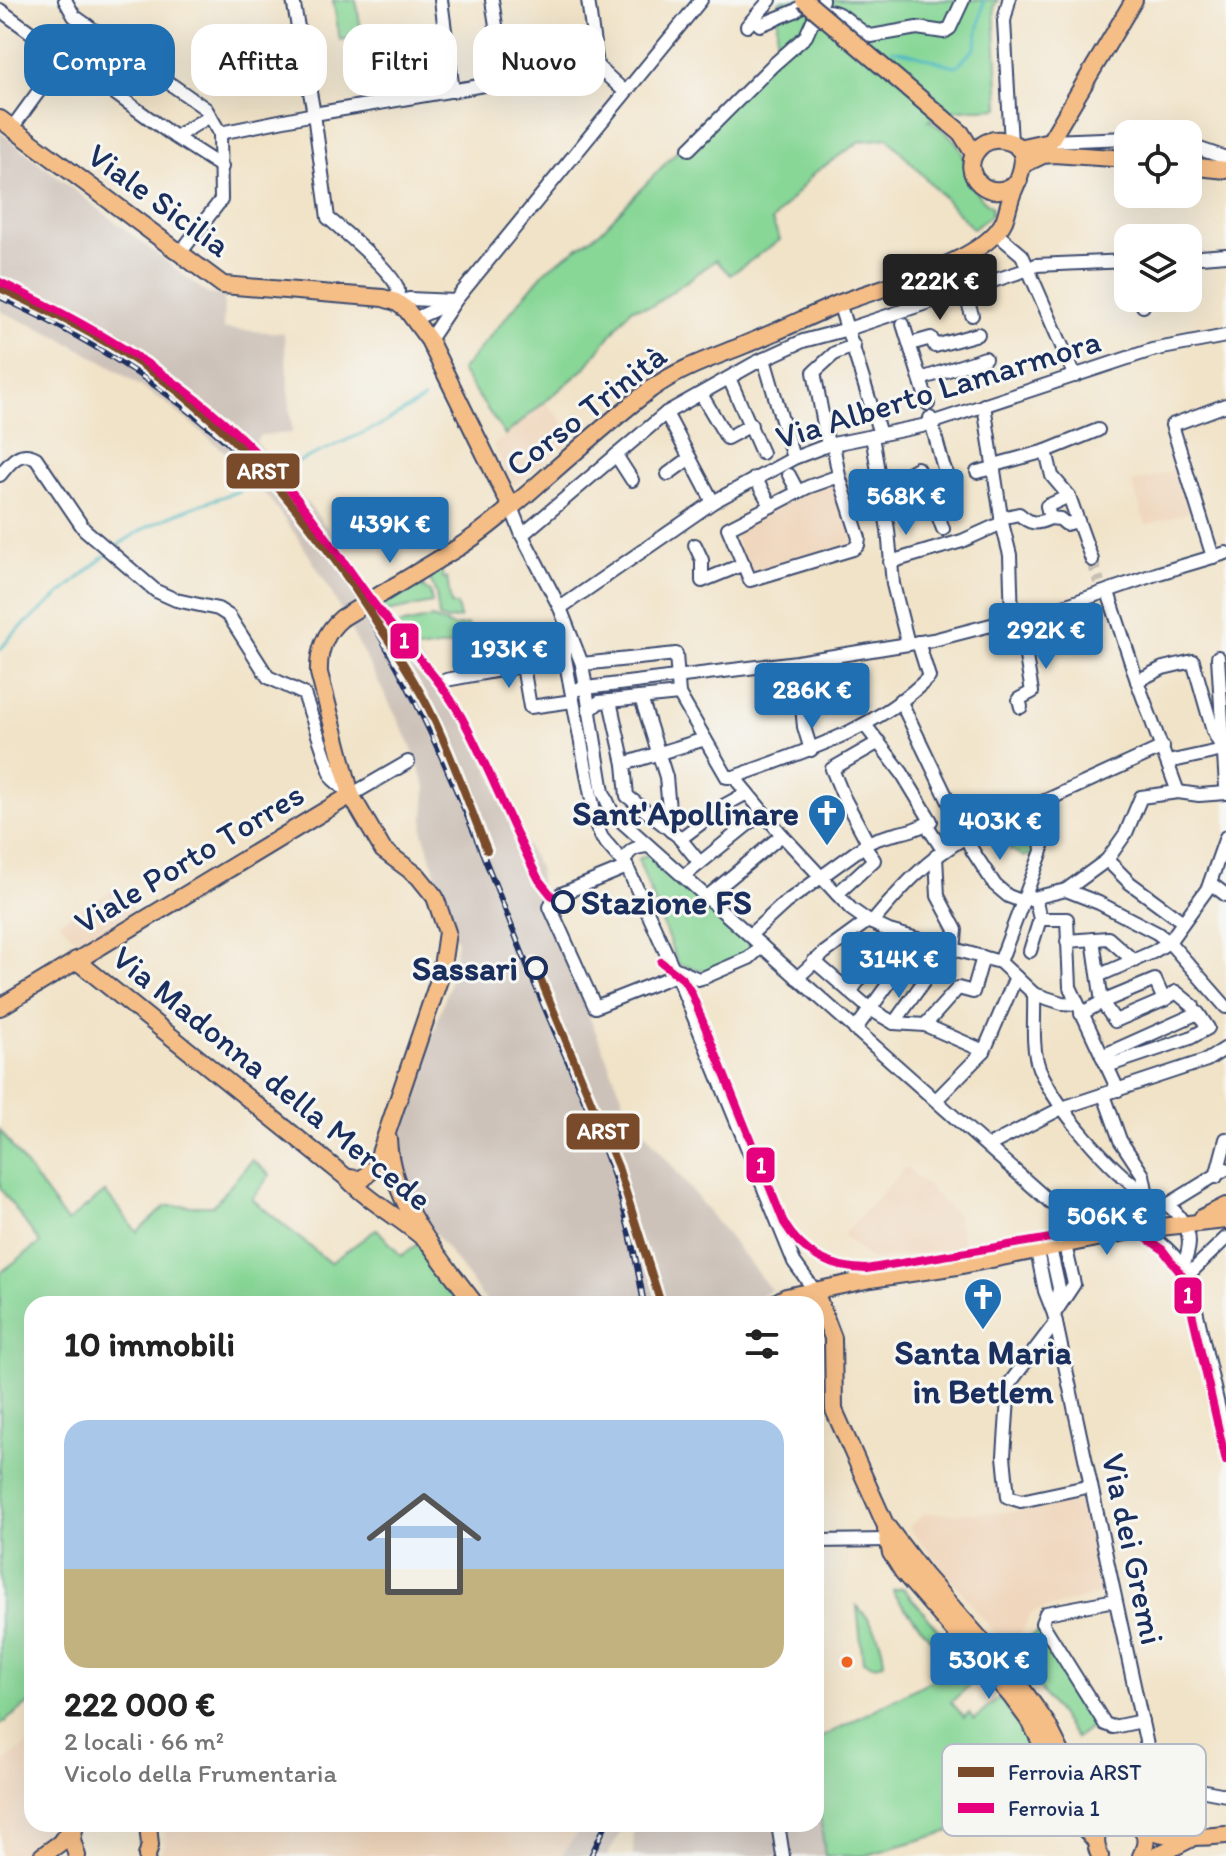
<!DOCTYPE html>
<html lang="it">
<head>
<meta charset="utf-8">
<style>
	body { margin:0; font-family:Itim,sans-serif; background:#f2f2f2; color:#222; height:100vh; display:flex; flex-direction:column; font-size:30px; white-space:nowrap }
	* { box-sizing:border-box; margin:0 }
	p { font-size:26px; color:#767676 }
	.icon { flex:none; width:44px; height:44px; fill:none; stroke:currentColor; stroke-width:2; stroke-linecap:round; stroke-linejoin:round }
	.map { position:relative; flex:1; overflow:hidden }
	.sheet { position:absolute; left:24px; top:1296px; width:800px; height:536px; display:flex; flex-direction:column; background:#fff; border-radius:24px; box-shadow:0 8px 32px #0002 }
	.sheet>* { flex:none }
	.top-card { position:absolute; left:24px; top:24px; width:800px; height:72px; display:flex; gap:16px }
	.fabs { position:absolute; left:1114px; top:120px; display:grid; gap:16px }
	.fabs a { display:grid; place-items:center; width:88px; height:88px; border-radius:16px; background:#fff; box-shadow:0 8px 32px #0002; font-size:40px }
	.price { position:absolute; translate:-50% -68px; padding:0 18px; border-radius:8px; background:#1f6fb2; color:#fff; font-size:26px; line-height:52px; filter:drop-shadow(0 2px 4px #0008) }
	.price::after { content:''; position:absolute; left:50%; top:48px; width:24px; height:18px; margin-left:-12px; background:inherit; clip-path:polygon(0 0,100% 0,50% 100%) }
	.price.selected { background:#222; color:#fff }
	ul { padding:0; list-style:none }
	li { display:grid; align-content:center; gap:16px; height:424px; padding:0 40px }
	li+li { border-top:2px solid #e0e0e0 }
	li span { display:grid; place-items:center; height:248px; border-radius:24px; color:#555 }
	li>.icon { margin-inline-start:auto }
	span .icon { width:144px; height:144px; fill:#fffc; stroke-width:1 }
	li b { font-size:34px }
	h2 { display:flex; justify-content:space-between; align-items:center; height:96px; padding:0 40px; font-size:34px }
	.tag { padding:0 28px; border-radius:24px; background:#fff; box-shadow:0 8px 32px #0002; font-size:28px; line-height:72px }
	.tag.selected { background:#1f6fb2; color:#fff }
	.map>svg:first-child { display:block }
	.built { fill:#efd6bc }
	.industrial { fill:#cdc2b9 }
	.green { fill:#88d797; stroke:#52837a; stroke-width:2 }
	.lines { fill:none; stroke-linecap:round; stroke-linejoin:round }
	.stream { stroke:#49b8c1; stroke-width:3 }
	.minor-tunnel { stroke:#c6bfb3; stroke-width:12; stroke-dasharray:12 6; stroke-linecap:butt }
	.minor-casing { stroke:#3b4a6e; stroke-width:16 }
	.major-casing { stroke:#3b4a6e; stroke-width:20 }
	.minor { stroke:#fff; stroke-width:12 }
	.major { stroke:#f6be87; stroke-width:16 }
	.rail-casing { stroke:#1b2f5e; stroke-width:6 }
	.rail { stroke:#f6f6f2; stroke-width:3; stroke-dasharray:9; stroke-linecap:butt }
	.major-bridge-casing { stroke:#3b4a6e; stroke-width:20; stroke-linecap:butt }
	.major-bridge { stroke:#f6be87; stroke-width:16 }
	.rail-1-casing { stroke:#f6f6f2; stroke-width:14 }
	.rail-2-casing { stroke:#f6f6f2; stroke-width:14 }
	.rail-1 { stroke:#7a4b2a; stroke-width:8 }
	.rail-2 { stroke:#e5007d; stroke-width:8 }
	.stop-dot { fill:#f6f6f2; stroke:#1b2f5e; stroke-width:4 }
	.bus-dot { fill:#f26522; stroke:#f6f6f2; stroke-width:3 }
	.labels { text-anchor:middle; dominant-baseline:central; stroke-width:6; stroke-linejoin:round; paint-order:stroke }
	.street-label { font-size:34px; fill:#1b2f5e; stroke:#f6f6f2 }
	.poi-label { font-size:34px; font-weight:bold; fill:#1b2f5e; stroke:#f6f6f2; text-anchor:end }
	.stop-label { font-size:34px; font-weight:bold; fill:#1b2f5e; stroke:#f6f6f2; text-anchor:start }
	.key { fill:#f6f6f2; stroke:#b4bac6; stroke-width:2 }
	.key-label { font-size:22px; fill:#1b2f5e }
	.line-badge { stroke:#f6f6f2; stroke-width:3 }
	.badge-label { font-size:22px; text-anchor:middle; font-weight:bold; fill:#fff }
</style>
</head>
<body>
<div class="map">
<svg width="1226" height="1856" viewBox="0 0 1226 1856">
	<rect width="100%" height="100%" fill="#f6f6f2"/>
	<filter id="ink" filterUnits="userSpaceOnUse"><feTurbulence type="fractalNoise" baseFrequency=".0125" numOctaves="2"/><feDisplacementMap in="SourceGraphic" scale="16" xChannelSelector="R" yChannelSelector="G"/><feConvolveMatrix kernelMatrix="1 2 1 2 8 2 1 2 1" color-interpolation-filters="sRGB"/></filter>
	<filter id="wash" filterUnits="userSpaceOnUse"><feTurbulence type="fractalNoise" baseFrequency=".006" numOctaves="4" result="noise"/><feDisplacementMap in="SourceGraphic" scale="32" xChannelSelector="R" yChannelSelector="G"/><feGaussianBlur stdDeviation="1.8" result="paint"/><feColorMatrix in="noise" values="0 0 0 0 0 0 0 0 0 0 0 0 0 0 0 0 0 1.4 0 .05"/><feComposite in="paint" operator="in"/></filter>
	<g filter="url(#wash)">
		<rect width="100%" height="100%" fill="#f1e3c8"/>
		<!-- built -->
		<g class="built">
			<path d="M547,403L575,437L517,484H513L493,445Z"/>
			<path d="M1178,469L1192,511L1146,525L1132,483Z"/>
			<path d="M837,479L854,542L749,574L732,527Z"/>
			<path d="M117,888L137,914L83,947L59,922Z"/>
			<path d="M906,1167L958,1216L963,1247L872,1260L843,1235Z"/>
			<path d="M1081,1497L1105,1592L1031,1613L1011,1653L909,1527L924,1514L1012,1512Z"/>
			<path d="M32,1741V1824H52L26,1856H0V1762L2,1764Z"/>
			<path d="M164,1824H583L561,1856H159L165,1845Z"/>
		</g>
		<!-- industrial -->
		<g class="industrial">
			<path d="M0,132L208,294L224,296L223,329L284,333L292,433L260,435L256,442L328,528L396,628L463,715L507,808L538,867L541,901L629,1112L771,1290L744,1304H488L416,1208L403,1175L398,1151L424,1060L448,989L457,942L423,832L426,787L409,741L327,584L300,541L270,500L229,455L166,403L111,367L59,337L0,311Z"/>
			<path d="M816,1780L825,1856H633L634,1824H816Z"/>
			<path d="M583,1824H625L607,1856H561Z"/>
		</g>
		<!-- green -->
		<g class="green">
			<path d="M333,0H356L362,36L340,40Z"/>
			<path d="M782,0H998L994,6L999,108L958,110L929,120C937,126 948,133 955,141C975,167 956,181 992,207L991,215L973,229L888,138L861,141L814,173L772,221L780,240L730,275L716,260L652,306L632,308L583,370L505,435L461,371L545,271L601,231L726,100L776,56L778,3Z"/>
			<path d="M441,566L443,578H447L451,605H457L460,618L447,620L439,617L436,593L428,575Z"/>
			<path d="M417,581L424,585L422,587L430,592L432,603L387,612L382,604Z"/>
			<path d="M432,618L454,627L468,625L471,642L418,650L410,645L395,626Z"/>
			<path d="M1036,816L1041,838L1038,859L1026,855L1024,857L1010,849L1000,832Z"/>
			<path d="M650,854L754,947L741,960L708,972L678,964L638,859Z"/>
			<path d="M0,1130L67,1222L105,1192L137,1232L166,1206H213L252,1160L270,1175L252,1199L330,1263L377,1229L401,1256L418,1244L462,1304H32V1701L0,1725V1273L40,1243L0,1188Z"/>
			<path d="M903,1588L978,1678L951,1702L964,1717L969,1713L975,1719L1000,1697L1032,1747L1058,1800L864,1856H825L816,1780V1740L955,1668L895,1596L893,1590Z"/>
			<path d="M857,1606C873,1622 883,1640 884,1663L873,1665L863,1661Z"/>
			<path d="M1039,1630L1094,1724L1076,1738L1017,1658L1028,1640Z"/>
		</g>
		<g class="lines">
			<!-- stream -->
			<g class="stream">
				<path d="M893,50C916,52 934,63 957,66L975,48L984,0"/>
				<path d="M293,464L381,425L424,399"/>
				<path d="M112,550C148,521 196,506 239,491"/>
				<path d="M0,650L12,635L106,555"/>
			</g>
		</g>
	</g>
	<g filter="url(#ink)">
		<g class="lines">
			<!-- minor-tunnel -->
			<path class="minor-tunnel" d="M1092,560L1099,582"/>
			<defs>
				<g id="minor">
					<path d="M65,0L74,16L206,109L220,133L221,200L180,253"/>
					<path d="M293,0L314,114L328,218C342,230 395,273 398,290C398,292 397,300 396,302L409,299L455,301"/>
					<path d="M441,0L453,91"/>
					<path d="M492,0L505,83"/>
					<path d="M588,0L597,66"/>
					<path d="M1009,0L1004,21L1011,143"/>
					<path d="M0,10L175,137L222,167"/>
					<path d="M754,19L760,25L795,11L810,0"/>
					<path d="M819,20L827,11C846,12 854,30 871,36L917,28L944,32L950,28L963,0"/>
					<path d="M747,26L770,0"/>
					<path d="M597,66L624,91"/>
					<path d="M12,128L87,25"/>
					<path d="M220,133L314,114L597,66"/>
					<path d="M175,137L210,116"/>
					<path d="M1050,141L1128,138"/>
					<path d="M1188,145L1226,158"/>
					<path d="M689,149L772,66L806,36L822,0"/>
					<path d="M996,233L1022,255L1075,376"/>
					<path d="M1188,258L1226,255"/>
					<path d="M964,291L972,315"/>
					<path d="M1142,298L1143,306"/>
					<path d="M839,303L880,434"/>
					<path d="M414,319L452,302"/>
					<path d="M903,324L928,404"/>
					<path d="M429,340L455,301L701,0"/>
					<path d="M910,344L931,338L935,346L978,334"/>
					<path d="M764,359L793,458"/>
					<path d="M729,378L762,453"/>
					<path d="M921,379L985,358"/>
					<path d="M701,394L727,438L751,425"/>
					<path d="M984,405L1002,523L1010,555L1012,619"/>
					<path d="M666,413L713,502"/>
					<path d="M872,436L888,530L893,584L908,644"/>
					<path d="M833,444L839,476L808,487L728,528L750,580L853,549L858,545L859,538L839,476"/>
					<path d="M828,445L814,372L835,353L854,346"/>
					<path d="M1046,451L1052,476L1069,496L1092,560"/>
					<path d="M616,455L632,480"/>
					<path d="M994,465L1046,451L1098,430"/>
					<path d="M977,472L994,468"/>
					<path d="M668,474L690,458"/>
					<path d="M0,475C10,463 19,449 36,458L84,529L156,591L176,600L218,609L229,616L268,677L304,694L333,779L351,795L408,762"/>
					<path d="M789,475L798,492"/>
					<path d="M755,478L771,506"/>
					<path d="M881,488L917,468L929,491L952,485L943,465L930,418"/>
					<path d="M929,491L943,529"/>
					<path d="M1069,496L1047,506L1050,518L1060,519L1066,524L1078,521"/>
					<path d="M511,507L522,535L560,608L582,664L603,792L613,814L1050,1202C1106,1218 1156,1222 1188,1275"/>
					<path d="M1001,518L1019,514C1030,524 1036,525 1050,518"/>
					<path d="M522,535L666,413L755,363L803,341L848,329L1029,269L1036,265L1128,261"/>
					<path d="M695,545L702,560V581L744,564"/>
					<path d="M1213,557L1172,425L1226,405"/>
					<path d="M890,562L962,541L1002,523"/>
					<path d="M1108,592L1137,681L1178,792"/>
					<path d="M560,608L713,502L794,458L828,445L922,426L1152,350L1226,336"/>
					<path d="M566,632L565,658L597,827L602,838L627,867L682,988L794,1262L815,1291"/>
					<path d="M1218,657L1226,787"/>
					<path d="M582,664L676,654L679,694L727,777H734C803,752 876,730 929,677L918,642"/>
					<path d="M523,666L530,707L573,701"/>
					<path d="M799,676L804,727L811,750"/>
					<path d="M446,680L565,658"/>
					<path d="M1137,681L1163,668L1193,661L1213,731L1223,750"/>
					<path d="M578,689L797,662L933,640L1061,607L1159,573L1226,553"/>
					<path d="M641,698L666,777L671,831"/>
					<path d="M900,700L972,850L995,885L1008,896L1021,901L1066,890L1099,903L1157,933L1169,942L1226,1007"/>
					<path d="M610,701L624,764L627,796L678,836L700,863"/>
					<path d="M1021,707L1019,699L1032,692L1022,633"/>
					<path d="M589,711L599,702L679,694"/>
					<path d="M1168,762L1223,750"/>
					<path d="M624,764L705,739"/>
					<path d="M734,777L782,835L851,909L868,921L889,931L1000,962L1034,994L1062,1003L1076,1004"/>
					<path d="M926,824L943,850"/>
					<path d="M680,839L725,805L747,793"/>
					<path d="M868,843L844,798L832,769L879,742"/>
					<path d="M936,856L938,896L956,930L954,949"/>
					<path d="M1107,860L1130,883L1183,922"/>
					<path d="M624,864C627,850 635,847 648,846"/>
					<path d="M627,867L554,897L550,907L595,1007L676,975"/>
					<path d="M684,876L763,812"/>
					<path d="M1210,883L1226,895"/>
					<path d="M1066,890L1107,860L1126,833L1141,797L1178,792L1199,795L1226,793"/>
					<path d="M837,894L874,860L864,846"/>
					<path d="M707,897L782,835"/>
					<path d="M1040,919H1067L1070,987L1118,1090"/>
					<path d="M872,923C900,889 927,859 966,837L1163,747"/>
					<path d="M750,935L785,903L868,843C888,832 910,835 931,821L902,773L865,725"/>
					<path d="M1093,939L1102,1002L1115,1021L1164,1000"/>
					<path d="M1067,941L1108,938L1134,961"/>
					<path d="M1030,951L1040,919L1035,898"/>
					<path d="M814,961L870,1009L894,1023"/>
					<path d="M1000,962L1042,851L1040,821"/>
					<path d="M672,967L698,979L705,977L749,958L762,946"/>
					<path d="M1100,975L1153,952L1169,942L1208,888L1226,837"/>
					<path d="M797,978L824,953L868,921"/>
					<path d="M850,992L872,963L927,977L894,1023L925,1025L984,1051"/>
					<path d="M1034,994C1035,1016 1031,1047 1039,1068C1056,1108 1110,1170 1146,1194C1164,1206 1170,1201 1184,1224C1192,1238 1189,1250 1184,1264L1188,1275L1226,1440"/>
					<path d="M1081,1014L1102,1002L1155,980L1164,1000L1176,992L1193,1006"/>
					<path d="M925,1025L958,988L973,992L983,957"/>
					<path d="M855,1030L899,969"/>
					<path d="M1102,1056L1198,1013L1208,1028L1190,1038L1107,1066"/>
					<path d="M1104,1095L1120,1140L1143,1175L1147,1195"/>
					<path d="M936,1100L984,1051L1016,977"/>
					<path d="M988,1146L1062,1108L1207,1060L1226,1048"/>
					<path d="M1216,1177L1226,1139"/>
					<path d="M1169,1204L1226,1169"/>
					<path d="M1050,1248L1059,1288L1056,1307"/>
					<path d="M1037,1251L1045,1291L1054,1314L1154,1778C1148,1796 1129,1802 1119,1818"/>
					<path d="M1188,1275L1226,1238"/>
					<path d="M1054,1314L1074,1284L1065,1245"/>
					<path d="M1056,1322L1009,1384L1004,1456L1008,1497L1021,1501L1091,1486"/>
					<path d="M816,1541L889,1540"/>
					<path d="M1115,1600L1046,1613L1042,1623L1105,1724L1113,1727L1142,1721"/>
					<path d="M1153,1781L1226,1795"/>
					<path d="M778,1824L783,1856"/>
				</g>
				<g id="major">
					<path d="M0,119L223,285L383,298L396,302L407,310L429,340L511,507"/>
					<path d="M949,123L961,133L974,154"/>
					<path d="M1018,148L1050,141L1134,0"/>
					<path d="M1024,164L1043,155L1053,154L1128,159"/>
					<path d="M1188,166L1226,170"/>
					<path d="M459,547C483,532 504,513 526,495C567,459 608,422 651,389C680,368 712,358 744,345C774,333 803,319 833,306C877,287 983,265 1004,221C1008,211 1009,201 1013,192C1022,172 1034,144 1001,140C993,139 984,142 979,148C955,173 992,208 1019,180"/>
					<path d="M342,618C325,632 318,652 319,673L351,795L383,850L418,876L435,897L447,932L441,974L376,1165L363,1179L347,1178"/>
					<path d="M76,960L347,1178C371,1204 404,1219 430,1244"/>
					<path d="M0,1007L351,795"/>
					<path d="M388,1139C391,1203 438,1255 475,1304"/>
					<path d="M1202,1218L1226,1206"/>
					<path d="M815,1291L833,1338L834,1410L885,1524L924,1575L1016,1680L1047,1724L1082,1794L1114,1819"/>
					<path d="M773,1304L786,1297L871,1279L957,1266L1141,1229L1226,1220"/>
					<path d="M886,1529L891,1553L903,1572L1011,1696L1031,1723L1085,1829L1096,1841"/>
					<path d="M1153,1781C1163,1807 1168,1819 1191,1837"/>
					<path d="M75,1825L72,1840L77,1856"/>
					<path d="M1140,1827C1168,1839 1196,1838 1226,1835"/>
					<path d="M42,1856L60,1843L74,1824"/>
					<path d="M147,1856L150,1845L148,1824"/>
					<path d="M1100,1856C1077,1806 1166,1808 1141,1856"/>
					<path d="M1156,1856L1190,1839"/>
				</g>
			</defs>
			<!-- minor casing -->
			<use href="#minor" class="minor-casing"/>
			<!-- major casing -->
			<use href="#major" class="major-casing"/>
			<!-- minor -->
			<use href="#minor" class="minor"/>
			<!-- major -->
			<use href="#major" class="major"/>
			<defs>
				<g id="rail">
					<path d="M0,297C100,343 199,407 274,489C398,624 462,802 529,970C555,1035 586,1099 610,1165C626,1210 636,1257 644,1304"/>
					<path d="M142,359L185,395"/>
					<path d="M591,1856L606,1824"/>
				</g>
			</defs>
			<!-- rail casing -->
			<use href="#rail" class="rail-casing"/>
			<!-- rail -->
			<use href="#rail" class="rail"/>
			<defs>
				<g id="major-bridge">
					<path d="M804,0L949,123"/>
					<path d="M342,618L459,547"/>
				</g>
			</defs>
			<!-- major-bridge casing -->
			<use href="#major-bridge" class="major-bridge-casing"/>
			<!-- major-bridge -->
			<use href="#major-bridge" class="major-bridge"/>
			<defs>
				<g id="rail-1">
					<path d="M0,288C41,307 80,326 119,350C228,417 311,518 379,626C397,653 415,681 429,709C452,755 468,803 487,850"/>
					<path d="M534,963L618,1167L661,1304"/>
				</g>
				<g id="rail-2">
					<path d="M0,282C106,332 208,393 285,484C318,522 345,565 375,605C403,642 438,675 461,716C490,769 511,826 539,880L551,895L563,902"/>
					<path d="M661,962L683,979L691,992L784,1223C803,1254 829,1268 866,1269L1092,1231L1107,1229L1137,1232L1162,1249L1184,1278L1226,1461"/>
				</g>
			</defs>
			<!-- rail-1 casing -->
			<use href="#rail-1" class="rail-1-casing"/>
			<!-- rail-2 casing -->
			<use href="#rail-2" class="rail-2-casing"/>
			<!-- rail-1 -->
			<use href="#rail-1" class="rail-1"/>
			<!-- rail-2 -->
			<use href="#rail-2" class="rail-2"/>
		</g>
	</g>
	<!-- icons -->
	<defs>
		<symbol id="church-pin" viewBox="-11 -11 22 30"><path d="M0 17L-7.5 6A9.5 9.5 0 1 1 7.5 6Z" fill="#1f6fb2" stroke="#f6f6f2"/><path d="M-1.2-6h2.4v3.5h3.3v2.4h-3.3V6h-2.4V-.1h-3.3v-2.4h3.3Z" fill="#fff"/></symbol>
	</defs>
	<g fill-rule="evenodd">
		<use href="#church-pin" x="805" y="791" width="44" height="60"/>
		<use href="#church-pin" x="961" y="1275" width="44" height="60"/>
	</g>
	<!-- markers -->
	<g class="stop-dot">
		<circle cx="563" cy="902" r="10"/>
		<circle cx="536" cy="968" r="10"/>
	</g>
	<circle class="bus-dot" cx="847" cy="1662" r="7"/>
	<g class="labels">
		<!-- street labels -->
		<g class="street-label">
			<text transform="translate(159 200) rotate(36)">Viale Sicilia</text>
			<text transform="translate(938 389) rotate(-17)">Via Alberto Lamarmora</text>
			<text transform="translate(586 410) rotate(-38)">Corso Trinità</text>
			<text transform="translate(189 858) rotate(-31)">Viale Porto Torres</text>
			<text transform="translate(272 1078) rotate(39)">Via Madonna della Mercede</text>
			<text transform="translate(1133 1549) rotate(78)">Via dei Gremi</text>
		</g>
		<!-- poi labels -->
		<g class="poi-label">
			<text x="799" y="813">Sant'Apollinare</text>
			<text x="983" y="1352" text-anchor="middle">Santa Maria<tspan x="983" dy="39">in Betlem</tspan></text>
		</g>
		<!-- stop labels -->
		<g class="stop-label">
			<text x="581" y="902">Stazione FS</text>
			<text x="518" y="968" text-anchor="end">Sassari</text>
		</g>
	</g>
	<!-- legend -->
	<rect x="942" y="1744" width="264" height="92" rx="12" class="key"/>
	<rect x="958" y="1767" width="36" height="10" fill="#7a4b2a"/>
	<rect x="958" y="1803" width="36" height="10" fill="#e5007d"/>
	<g class="key-label">
		<text x="1008" y="1780">Ferrovia ARST</text>
		<text x="1008" y="1816">Ferrovia 1</text>
	</g>
	<g class="line-badge">
		<rect x="225" y="452" width="76" height="38" rx="8" fill="#7a4b2a"/>
		<rect x="389" y="622" width="31" height="38" rx="8" fill="#e5007d"/>
		<rect x="565" y="1112" width="76" height="39" rx="8" fill="#7a4b2a"/>
		<rect x="745" y="1146" width="31" height="38" rx="8" fill="#e5007d"/>
		<rect x="1173" y="1276" width="30" height="39" rx="8" fill="#e5007d"/>
	</g>
	<g class="badge-label">
		<text x="263" y="479">ARST</text>
		<text x="404" y="648">1</text>
		<text x="603" y="1139">ARST</text>
		<text x="761" y="1173">1</text>
		<text x="1188" y="1303">1</text>
	</g>
</svg>
<div class="fabs">
<a><svg class="icon" aria-label="locate" viewBox="0 0 24 24"><circle cx="12" cy="12" r="6"/><path d="M12 2v4M12 18v4M2 12h4M18 12h4"/></svg></a>
<a><svg class="icon" aria-label="layers" viewBox="0 0 24 24"><path d="M12 4l9 5-9 5-9-5zM3 14l9 5 9-5"/></svg></a>
</div>
<b class="price selected" style="left:940px;top:322px">222K €</b>
<b class="price" style="left:906px;top:537px">568K €</b>
<b class="price" style="left:390px;top:565px">439K €</b>
<b class="price" style="left:1046px;top:671px">292K €</b>
<b class="price" style="left:509px;top:690px">193K €</b>
<b class="price" style="left:812px;top:731px">286K €</b>
<b class="price" style="left:1000px;top:862px">403K €</b>
<b class="price" style="left:899px;top:1000px">314K €</b>
<b class="price" style="left:1107px;top:1257px">506K €</b>
<b class="price" style="left:989px;top:1701px">530K €</b>
<div class="top-card">
<a class="tag selected">Compra</a>
<a class="tag">Affitta</a>
<a class="tag">Filtri</a>
<a class="tag">Nuovo</a>
</div>
<section class="sheet">
<h2>10 immobili<svg class="icon" aria-label="filters" viewBox="0 0 24 24"><path d="M4 7h16M4 17h16"/><circle cx="9" cy="7" r="2"/><circle cx="15" cy="17" r="2"/></svg></h2>
<ul>
<li><span style="background:linear-gradient(#a9c7e8 60%,#c2b280 0)"><svg class="icon" aria-label="home" viewBox="0 0 24 24"><path d="M3 11l9-7 9 7M6 9v11h12V9"/></svg></span><div><b>222 000 €</b><p>2 locali · 66 m²</p><p>Vicolo della Frumentaria</p></div></li>
</ul>
</section>
</div>
</body>
</html>
